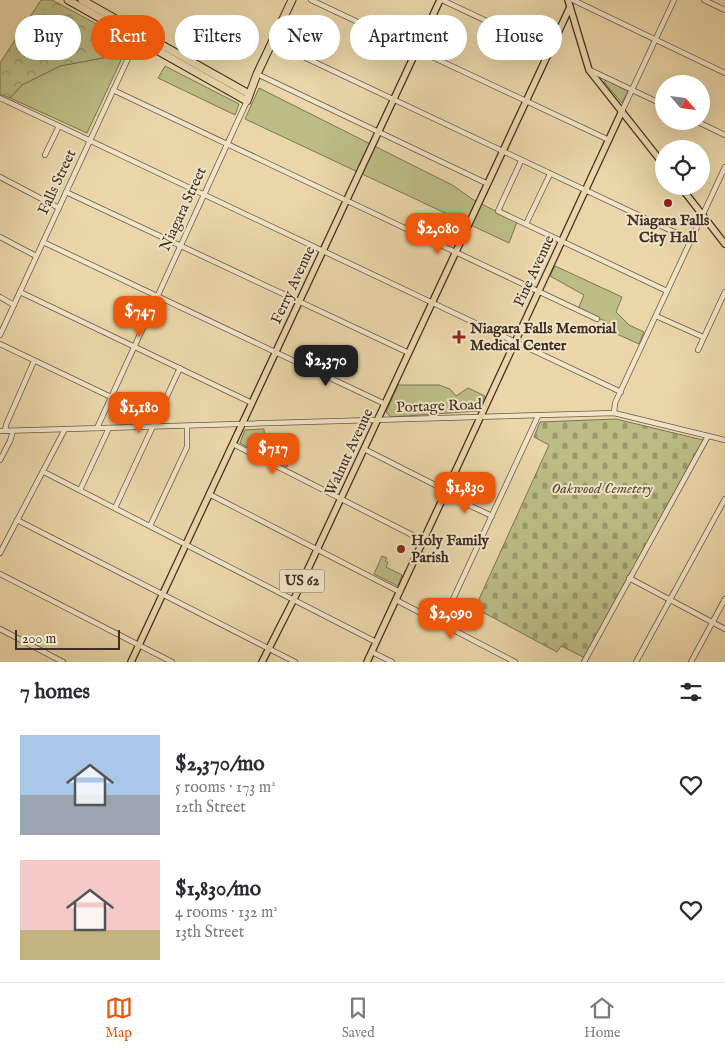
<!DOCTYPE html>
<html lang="en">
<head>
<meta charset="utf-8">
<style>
	body { margin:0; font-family:"IM FELL English",serif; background:#f2f2f3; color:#2b2b33; height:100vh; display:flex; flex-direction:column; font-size:19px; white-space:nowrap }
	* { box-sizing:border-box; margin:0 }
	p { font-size:16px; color:#7c7c81 }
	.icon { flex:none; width:28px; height:28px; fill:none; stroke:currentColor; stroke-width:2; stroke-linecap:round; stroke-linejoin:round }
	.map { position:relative; height:662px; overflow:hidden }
	.side { display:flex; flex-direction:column; background:#fff; flex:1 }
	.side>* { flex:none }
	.hud { position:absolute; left:15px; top:15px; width:695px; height:45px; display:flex; gap:10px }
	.needle { width:32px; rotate:118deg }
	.fabs { position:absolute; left:655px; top:75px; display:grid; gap:10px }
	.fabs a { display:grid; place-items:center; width:55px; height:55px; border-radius:50%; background:#fff; box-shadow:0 5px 20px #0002; font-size:25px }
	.scale { position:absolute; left:15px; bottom:12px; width:105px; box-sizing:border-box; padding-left:5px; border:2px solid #3f2e26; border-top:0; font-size:14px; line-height:18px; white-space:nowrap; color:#3f2e26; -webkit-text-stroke:4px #f1e4c7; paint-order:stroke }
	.price { position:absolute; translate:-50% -42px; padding:0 11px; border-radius:10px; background:#ea580c; color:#fff; font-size:16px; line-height:32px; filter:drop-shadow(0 1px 2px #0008) }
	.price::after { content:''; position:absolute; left:50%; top:30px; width:15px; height:11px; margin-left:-8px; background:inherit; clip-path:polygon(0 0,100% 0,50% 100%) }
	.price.selected { background:#222; color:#fff }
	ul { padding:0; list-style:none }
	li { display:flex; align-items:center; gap:15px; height:125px; padding:0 20px }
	li span { display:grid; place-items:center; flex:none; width:140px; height:100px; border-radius:0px; color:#555 }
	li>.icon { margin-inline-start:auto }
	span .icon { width:60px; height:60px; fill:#fffc; stroke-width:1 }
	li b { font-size:21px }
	h2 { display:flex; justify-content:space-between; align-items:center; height:60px; padding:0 20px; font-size:21px }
	.chip { padding:0 18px; border-radius:22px; background:#fff; box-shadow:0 5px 20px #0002; font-size:18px; line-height:45px }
	.chip.selected { background:#ea580c; color:#fff }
	.dock { display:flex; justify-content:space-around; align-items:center; height:70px; border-top:1px solid #e1e1e2; background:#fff; font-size:14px; color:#7c7c81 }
	.dock a { display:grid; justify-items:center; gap:2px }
	.dock .selected { color:#ea580c }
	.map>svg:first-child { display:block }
	.green { fill:#bcbc85; stroke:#7e7556 }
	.forest { fill:url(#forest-crowns); stroke:#7e7556 }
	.cemetery { fill:url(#cemetery-stones); stroke:#7e7556 }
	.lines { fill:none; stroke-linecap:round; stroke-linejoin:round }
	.minor-casing { stroke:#6a5847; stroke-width:6 }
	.major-casing { stroke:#3f2e26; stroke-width:8 }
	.highway-casing { stroke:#3f2e26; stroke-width:9 }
	.minor { stroke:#f1e4c7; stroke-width:4.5 }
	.major { stroke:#ead6a9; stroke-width:5.5 }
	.highway { stroke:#ead6a9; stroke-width:7 }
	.poi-dot { fill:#8f2418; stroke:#f1e4c7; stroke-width:2 }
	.labels { text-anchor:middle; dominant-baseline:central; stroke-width:4; stroke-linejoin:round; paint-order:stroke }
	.shield { fill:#f1e4c7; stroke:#746556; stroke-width:1 }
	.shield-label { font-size:14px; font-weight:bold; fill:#3f2e26 }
	.street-label { font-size:15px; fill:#3f2e26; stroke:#f1e4c7 }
	.poi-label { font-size:15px; font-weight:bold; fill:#3f2e26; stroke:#f1e4c7; text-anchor:start }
	.park-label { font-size:15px; font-style:italic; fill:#584a39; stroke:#f1e4c7 }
</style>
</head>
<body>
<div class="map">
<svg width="725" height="662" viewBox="0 0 725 662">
	<defs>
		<pattern id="forest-crowns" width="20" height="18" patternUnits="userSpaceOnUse" patternTransform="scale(1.25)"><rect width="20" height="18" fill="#bcbc85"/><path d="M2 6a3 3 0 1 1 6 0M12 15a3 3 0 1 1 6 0" fill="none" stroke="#9a996d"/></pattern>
		<pattern id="cemetery-stones" width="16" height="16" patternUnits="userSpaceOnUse" patternTransform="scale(1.25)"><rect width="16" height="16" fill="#bcbc85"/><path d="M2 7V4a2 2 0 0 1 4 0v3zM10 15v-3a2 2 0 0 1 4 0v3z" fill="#9a996d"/></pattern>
	</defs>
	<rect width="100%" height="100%" fill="#ead6a9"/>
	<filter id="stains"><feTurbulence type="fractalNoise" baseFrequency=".004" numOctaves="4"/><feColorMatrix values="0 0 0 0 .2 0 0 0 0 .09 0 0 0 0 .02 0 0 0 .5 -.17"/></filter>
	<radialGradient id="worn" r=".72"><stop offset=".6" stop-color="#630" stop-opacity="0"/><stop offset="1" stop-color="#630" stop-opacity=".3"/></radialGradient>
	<!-- green -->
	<g class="green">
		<path d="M124,54L87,133L10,98L22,85L60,66Z"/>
		<path d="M165,66L239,104L235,115L158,78Z"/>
		<path d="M606,80L628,91L622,103L604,82Z"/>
		<path d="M259,88L454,186L472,199L517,222L509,243L245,119Z"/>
		<path d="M555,266L622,297L616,312L629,325L644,332L639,344L601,327L605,321L578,309L584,295L550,276Z"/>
		<path d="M439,385L450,389L456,396L468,388L485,396L478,411L391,417L386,412L398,385Z"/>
		<path d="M264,429L265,449L268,450L269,453L278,457H273L257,449L274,458H290L287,467L240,443L245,430Z"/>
		<path d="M382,556L387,558L385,561L388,562L386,567L402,575L398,586L374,574Z"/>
	</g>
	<!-- forest -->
	<path class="forest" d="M41,0H52L130,42L124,54L60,66L22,85L10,98L0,94V63Z"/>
	<!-- cemetery -->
	<path class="cemetery" d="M616,419L703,440L585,657H583L561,646L557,652L475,608L549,445L534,437L540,422Z"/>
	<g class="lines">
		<defs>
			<g id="minor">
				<path d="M311,0L609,140"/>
				<path d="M442,0L550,51"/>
				<path d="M573,0L725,73"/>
				<path d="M704,0L725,10"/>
				<path d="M272,42L691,240"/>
				<path d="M590,70L664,105"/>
				<path d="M257,74L488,184"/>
				<path d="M113,90L597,319"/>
				<path d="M0,98L621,392"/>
				<path d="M622,111L674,0"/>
				<path d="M696,121L725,135"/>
				<path d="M45,155L59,126"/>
				<path d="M521,161L498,211L667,291"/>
				<path d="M0,177L59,208"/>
				<path d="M66,192L409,353"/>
				<path d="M526,224L550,174"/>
				<path d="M0,237L36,256"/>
				<path d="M43,242L385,404"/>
				<path d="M20,292L252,403"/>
				<path d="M0,297L14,305"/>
				<path d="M656,316L703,337"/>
				<path d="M0,335L137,39"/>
				<path d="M0,344L111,397"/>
				<path d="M698,350L725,292"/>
				<path d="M614,413L615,403L725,167"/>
				<path d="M97,428L247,101"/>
				<path d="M0,431L614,413L725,440"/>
				<path d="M5,431L6,425L34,361"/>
				<path d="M233,444L424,541"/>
				<path d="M364,449L447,491"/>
				<path d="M0,460L10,441L13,431"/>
				<path d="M44,472L376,642"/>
				<path d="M80,490L109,428"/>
				<path d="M209,494L400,592"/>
				<path d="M445,494L492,516"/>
				<path d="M115,508L180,368"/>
				<path d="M17,520L295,662"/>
				<path d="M150,526L187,447V426"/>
				<path d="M0,553L65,429"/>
				<path d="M0,574L172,662"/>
				<path d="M629,578L725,629"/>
				<path d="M396,600L515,662"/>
				<path d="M441,625L538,416"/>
				<path d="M0,629L63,662"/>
				<path d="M372,652L392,662"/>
				<path d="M584,662L708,436"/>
				<path d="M636,662L725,499"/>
				<path d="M691,662L725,599"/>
			</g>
			<g id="major">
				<path d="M568,0L589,70L664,165"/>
				<path d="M680,186L725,244"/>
				<path d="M131,662L440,0"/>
				<path d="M262,662L294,599L570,7"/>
				<path d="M367,662L622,111"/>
			</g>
			<g id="highway">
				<path d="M68,0L247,101L257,74L292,0"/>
				<path d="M82,0L249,94"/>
			</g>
		</defs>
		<!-- minor casing -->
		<use href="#minor" class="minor-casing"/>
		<!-- major casing -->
		<use href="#major" class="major-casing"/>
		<!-- highway casing -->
		<use href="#highway" class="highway-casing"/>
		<!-- minor -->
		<use href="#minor" class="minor"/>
		<!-- major -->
		<use href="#major" class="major"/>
		<!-- highway -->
		<use href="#highway" class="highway"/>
	</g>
	<!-- markers -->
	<g class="poi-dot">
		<circle cx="668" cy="203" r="5"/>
		<path d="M456.5 329.5h5v5h5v5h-5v5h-5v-5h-5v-5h5z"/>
		<circle cx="401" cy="549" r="5"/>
	</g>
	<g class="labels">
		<!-- shield labels -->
		<rect class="shield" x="279.5" y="569.5" width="45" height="23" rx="4"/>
		<g class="shield-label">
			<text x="302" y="581">US 62</text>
		</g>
		<!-- street labels -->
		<g class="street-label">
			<text transform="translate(57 182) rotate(-65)">Falls Street</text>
			<text transform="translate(183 209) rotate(-65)">Niagara Street</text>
			<text transform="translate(534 271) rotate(-65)">Pine Avenue</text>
			<text transform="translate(293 285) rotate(-65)">Ferry Avenue</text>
			<text transform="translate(439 406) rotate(-2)">Portage Road</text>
			<text transform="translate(349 452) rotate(-65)">Walnut Avenue</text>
		</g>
		<!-- poi labels -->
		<g class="poi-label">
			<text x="668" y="220" text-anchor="middle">Niagara Falls<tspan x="668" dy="17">City Hall</tspan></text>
			<text x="470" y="328">Niagara Falls Memorial<tspan x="470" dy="17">Medical Center</tspan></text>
			<text x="411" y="540">Holy Family<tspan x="411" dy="17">Parish</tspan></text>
		</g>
		<!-- park labels -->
		<g class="park-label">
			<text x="602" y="488">Oakwood Cemetery</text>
		</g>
	</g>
	<rect width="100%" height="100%" filter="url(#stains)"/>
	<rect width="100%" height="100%" fill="url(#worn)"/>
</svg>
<div class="fabs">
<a><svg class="needle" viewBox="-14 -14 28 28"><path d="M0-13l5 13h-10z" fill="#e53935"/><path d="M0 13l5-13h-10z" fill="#7c7c81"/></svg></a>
<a><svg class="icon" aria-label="locate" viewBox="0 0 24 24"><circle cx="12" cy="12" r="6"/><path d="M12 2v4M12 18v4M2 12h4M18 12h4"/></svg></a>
</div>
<div class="scale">200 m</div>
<b class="price" style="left:438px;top:255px">$2,080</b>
<b class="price" style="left:140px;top:338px">$747</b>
<b class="price selected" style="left:326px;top:387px">$2,370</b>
<b class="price" style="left:139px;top:434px">$1,180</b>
<b class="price" style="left:273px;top:475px">$717</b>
<b class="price" style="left:465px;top:514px">$1,830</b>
<b class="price" style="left:451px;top:640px">$2,090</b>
<div class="hud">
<a class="chip">Buy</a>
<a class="chip selected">Rent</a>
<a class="chip">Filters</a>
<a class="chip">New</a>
<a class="chip">Apartment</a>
<a class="chip">House</a>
</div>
</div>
<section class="side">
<h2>7 homes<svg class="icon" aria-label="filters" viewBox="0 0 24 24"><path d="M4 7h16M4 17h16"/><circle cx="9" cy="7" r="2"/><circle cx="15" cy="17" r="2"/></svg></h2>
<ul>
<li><span style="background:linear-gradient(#a9c7e8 60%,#9aa5b1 0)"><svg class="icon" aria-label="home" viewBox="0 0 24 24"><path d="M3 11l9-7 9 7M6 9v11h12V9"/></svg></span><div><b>$2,370/mo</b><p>5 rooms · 173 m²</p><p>12th Street</p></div><svg class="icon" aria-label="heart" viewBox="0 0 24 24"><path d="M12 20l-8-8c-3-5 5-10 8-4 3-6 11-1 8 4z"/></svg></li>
<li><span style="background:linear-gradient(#f6c9c9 70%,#c2b280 0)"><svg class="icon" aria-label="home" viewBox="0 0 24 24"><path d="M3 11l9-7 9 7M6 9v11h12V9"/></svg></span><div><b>$1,830/mo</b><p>4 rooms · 132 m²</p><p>13th Street</p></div><svg class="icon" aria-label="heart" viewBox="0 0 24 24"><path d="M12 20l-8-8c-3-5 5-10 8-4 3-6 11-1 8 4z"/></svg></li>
</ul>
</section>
<nav class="dock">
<a class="selected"><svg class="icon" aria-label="map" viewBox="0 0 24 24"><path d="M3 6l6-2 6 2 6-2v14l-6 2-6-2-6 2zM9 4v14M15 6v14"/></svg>Map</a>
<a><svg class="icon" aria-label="saved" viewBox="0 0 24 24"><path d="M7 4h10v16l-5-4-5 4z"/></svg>Saved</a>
<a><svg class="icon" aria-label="home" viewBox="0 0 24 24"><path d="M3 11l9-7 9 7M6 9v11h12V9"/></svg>Home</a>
</nav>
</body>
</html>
